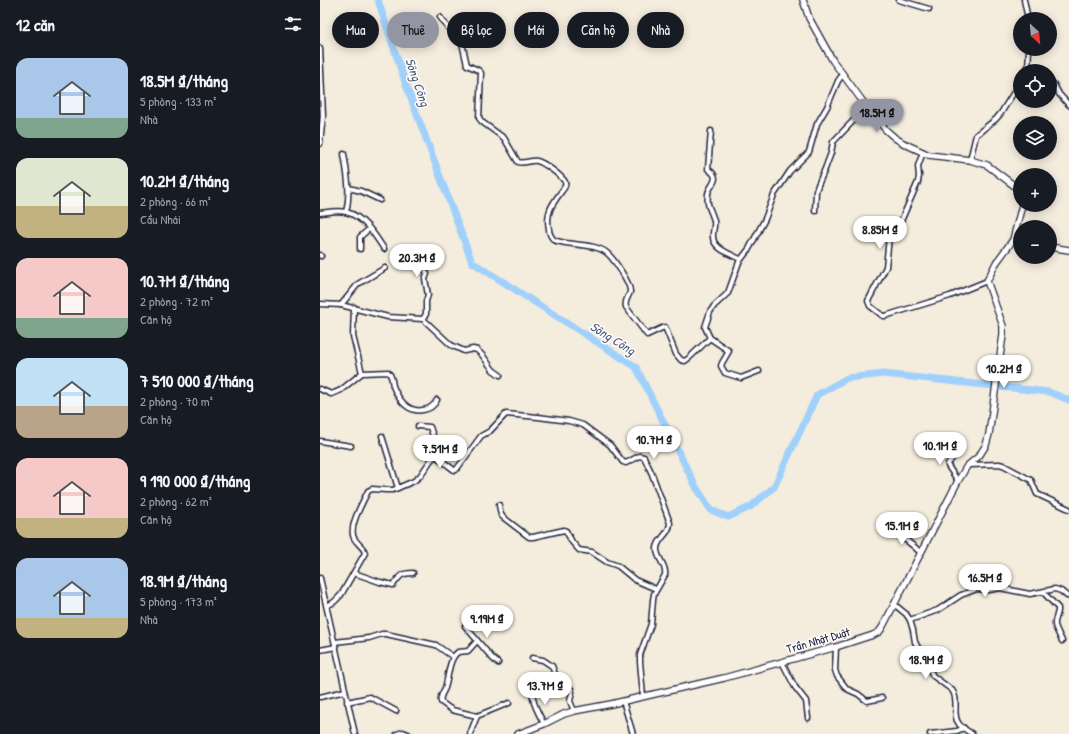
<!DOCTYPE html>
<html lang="vi">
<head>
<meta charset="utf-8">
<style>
	body { margin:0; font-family:"Patrick Hand",sans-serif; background:#242831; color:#f1f3f6; height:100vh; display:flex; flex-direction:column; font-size:15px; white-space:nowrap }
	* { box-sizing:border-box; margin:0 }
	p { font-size:13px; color:#9ea1a6 }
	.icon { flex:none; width:22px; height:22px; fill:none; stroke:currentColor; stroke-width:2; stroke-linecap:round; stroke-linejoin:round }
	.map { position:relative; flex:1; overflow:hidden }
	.details { display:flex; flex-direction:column; background:#171b24; width:320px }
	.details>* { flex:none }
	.guide { position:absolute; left:12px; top:12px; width:380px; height:36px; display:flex; gap:8px }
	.needle { width:26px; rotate:154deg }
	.buttons { position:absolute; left:693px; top:12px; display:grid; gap:8px }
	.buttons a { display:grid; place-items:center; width:44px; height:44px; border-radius:50%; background:#171b24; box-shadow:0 2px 10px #0003; font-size:20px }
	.price { position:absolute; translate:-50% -34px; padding:0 9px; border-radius:14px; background:#fff; color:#222; font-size:13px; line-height:26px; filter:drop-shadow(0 1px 2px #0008) }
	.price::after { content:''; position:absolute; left:50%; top:24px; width:12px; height:9px; margin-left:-6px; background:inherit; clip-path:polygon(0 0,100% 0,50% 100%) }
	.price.on { background:#9495a2; color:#111 }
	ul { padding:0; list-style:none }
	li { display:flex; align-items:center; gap:12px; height:100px; padding:0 16px }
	li span { display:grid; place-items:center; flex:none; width:112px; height:80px; border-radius:12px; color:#555 }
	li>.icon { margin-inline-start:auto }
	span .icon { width:48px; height:48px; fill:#fffc; stroke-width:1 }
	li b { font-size:17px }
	h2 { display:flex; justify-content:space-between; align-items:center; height:48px; padding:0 16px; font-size:17px }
	.tag { padding:0 14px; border-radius:18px; background:#171b24; box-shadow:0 2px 10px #0003; font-size:14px; line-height:36px }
	.tag.on { background:#9495a2; color:#111 }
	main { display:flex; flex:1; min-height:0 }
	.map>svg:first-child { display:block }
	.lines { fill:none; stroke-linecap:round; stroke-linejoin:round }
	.river { stroke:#a0d0fc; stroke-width:7 }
	.street-casing { stroke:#22223b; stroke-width:7 }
	.secondary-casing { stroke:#22223b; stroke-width:8 }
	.street { stroke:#fff; stroke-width:4 }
	.secondary { stroke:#fff; stroke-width:5.5 }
	.labels { text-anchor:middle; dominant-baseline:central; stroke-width:3; stroke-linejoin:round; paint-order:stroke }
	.street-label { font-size:12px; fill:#22223b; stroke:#fff }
	.water-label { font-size:13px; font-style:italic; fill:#485675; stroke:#fff }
</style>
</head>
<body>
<main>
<section class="details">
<h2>12 căn<svg class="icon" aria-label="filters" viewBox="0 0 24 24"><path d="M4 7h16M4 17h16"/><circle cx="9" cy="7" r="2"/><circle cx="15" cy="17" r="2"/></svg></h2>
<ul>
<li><span style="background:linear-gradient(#a9c7e8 75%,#7fa58c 0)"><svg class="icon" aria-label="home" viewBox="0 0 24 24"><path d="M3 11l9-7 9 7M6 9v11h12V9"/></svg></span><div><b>18.5M ₫/tháng</b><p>5 phòng · 133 m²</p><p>Nhà</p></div></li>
<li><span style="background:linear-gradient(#dfe7d0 60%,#c2b280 0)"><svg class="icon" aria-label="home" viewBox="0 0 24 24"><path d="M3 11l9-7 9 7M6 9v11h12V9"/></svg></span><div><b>10.2M ₫/tháng</b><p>2 phòng · 66 m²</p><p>Cầu Nhái</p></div></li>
<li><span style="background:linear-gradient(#f6c9c9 75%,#7fa58c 0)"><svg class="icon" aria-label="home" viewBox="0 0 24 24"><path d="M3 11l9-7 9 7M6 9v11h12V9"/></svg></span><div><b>10.7M ₫/tháng</b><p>2 phòng · 72 m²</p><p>Căn hộ</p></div></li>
<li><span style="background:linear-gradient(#bfe0f5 60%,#b9a48a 0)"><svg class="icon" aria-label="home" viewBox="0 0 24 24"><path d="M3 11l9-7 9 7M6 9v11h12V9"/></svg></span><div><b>7 510 000 ₫/tháng</b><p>2 phòng · 70 m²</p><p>Căn hộ</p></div></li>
<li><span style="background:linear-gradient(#f6c9c9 75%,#c2b280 0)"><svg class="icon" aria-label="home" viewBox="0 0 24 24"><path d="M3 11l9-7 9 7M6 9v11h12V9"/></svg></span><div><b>9 190 000 ₫/tháng</b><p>2 phòng · 62 m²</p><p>Căn hộ</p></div></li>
<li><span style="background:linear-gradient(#a9c7e8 75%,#c2b280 0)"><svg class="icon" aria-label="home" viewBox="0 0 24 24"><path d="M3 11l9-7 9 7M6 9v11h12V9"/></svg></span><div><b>18.9M ₫/tháng</b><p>5 phòng · 173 m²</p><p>Nhà</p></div></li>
</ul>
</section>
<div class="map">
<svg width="749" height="734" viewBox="0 0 749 734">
	<rect width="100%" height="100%" fill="#f4ecdd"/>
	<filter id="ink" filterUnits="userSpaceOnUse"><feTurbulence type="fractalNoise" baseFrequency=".025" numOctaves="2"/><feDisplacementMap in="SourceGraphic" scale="8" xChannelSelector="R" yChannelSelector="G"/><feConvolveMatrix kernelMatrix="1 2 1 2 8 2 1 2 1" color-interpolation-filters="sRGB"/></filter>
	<g filter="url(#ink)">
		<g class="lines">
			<!-- river -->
			<path class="river" d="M58,0L86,85L152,262L316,367L376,487L391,510L408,517L430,507L454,487L483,425L497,395L527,378L564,374L729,392L749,400"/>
			<defs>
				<g id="street">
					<path d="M579,0L609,9"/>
					<path d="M704,0L708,19"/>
					<path d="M120,17L137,40L142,43L147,65L158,70L161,73L159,118L162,122L184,138L198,162C204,164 210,160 217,161C223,162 242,176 245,182C246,185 245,186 244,188C234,202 225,211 229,229C229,234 231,237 234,240C238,242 242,242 246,243C258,245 278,245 287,253C294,259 311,284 310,292C308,298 304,301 306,307L327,335L342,328L345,327L356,354L361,360L365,361L369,358L390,338"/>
					<path d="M0,48L3,116L0,144"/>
					<path d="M708,71L709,49"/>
					<path d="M730,82L733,83L739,94L749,105"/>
					<path d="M391,131L388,169C390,171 393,172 394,175C398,181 388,188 388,194C386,207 392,211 394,221C395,226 393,229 393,234C391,248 410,254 420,259"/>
					<path d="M603,152L598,166L599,176L598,182L581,221L569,237L566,267L548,301L550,306L563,316H565L630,296L667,281"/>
					<path d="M24,154C27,173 31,193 26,212"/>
					<path d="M650,160L656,135L676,119L681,113L694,92L700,84"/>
					<path d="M29,188L41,191L60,200"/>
					<path d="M495,211L496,191L498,185L505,169L511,153L513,142L534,120L546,106"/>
					<path d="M0,213C8,212 18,210 26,212C43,216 55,235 64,249"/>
					<path d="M40,249V237L49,229"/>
					<path d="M0,255L1,256"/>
					<path d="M79,257L83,263H85L100,259L101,260L107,274L105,279L108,295L106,301V314L103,319"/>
					<path d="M0,304L21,305L68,317L103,319L131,345L144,351L153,349L157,350L163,356L173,370L180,375"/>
					<path d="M21,305L38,284L65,268"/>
					<path d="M34,307L33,336L42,373"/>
					<path d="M439,371L421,378L405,373L401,366L402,363L409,351L390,338L385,327L390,312L394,306L408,293L419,262L429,249L445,219L454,195L470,171L489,152L497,124L507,107L518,81L523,74"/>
					<path d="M0,389L11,394L14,393L21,390L42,373L68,372C72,375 72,381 73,386C78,399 88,413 103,410C110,409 114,406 117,400"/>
					<path d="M62,436L78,488"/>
					<path d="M0,441L31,446"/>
					<path d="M637,452L628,464V466L638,481"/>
					<path d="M116,456L134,470H136L161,436L170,431L186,414L218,417L249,421L263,425L290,445L303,462L306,463L319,456L324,457L332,474L350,523C350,534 338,538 337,548C336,558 347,565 345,575L334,594L333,600L331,624L320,655V662L323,696"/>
					<path d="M649,465L679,464L683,465L711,480L717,494L749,509"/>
					<path d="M179,505L181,515L184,518L209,537H213L244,530L246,531L252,542L259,550L272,552L287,562L298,566L315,580L336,589"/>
					<path d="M569,530C581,536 591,543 601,553"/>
					<path d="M34,573L60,582L73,585C80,576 81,573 93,573"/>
					<path d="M0,578L35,734"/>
					<path d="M723,592L738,608C739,614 734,619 735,625C736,630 740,636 742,641"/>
					<path d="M575,605L586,614L590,620L593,630L595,642L613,676L632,690C640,700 631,715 639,724C642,728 648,731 652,734"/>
					<path d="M7,606L14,602L21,595L45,553C44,547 37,544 34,538C28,527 43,502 48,491L52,489L66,490H73L94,481L100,476L111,460L117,454L118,451L110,427L98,426"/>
					<path d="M590,620L618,610L641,595L657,589L669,590L680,588L710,594L735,589L741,591L747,596"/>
					<path d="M145,626L173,659L178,663"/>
					<path d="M157,641L148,651L138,652C128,660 129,676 125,688C123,693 119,697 121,702L132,710L157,716L189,703"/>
					<path d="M15,642L49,638L62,634H66L116,645L133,657"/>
					<path d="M516,647L515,670L517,676L527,689L538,694L547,701L562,698"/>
					<path d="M0,650L16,647"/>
					<path d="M212,658L223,660L232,666L236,677L251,689L252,692L250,701L254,711"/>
					<path d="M462,662L475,687L486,701L488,718"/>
					<path d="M214,688C209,698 219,714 224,724"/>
					<path d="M0,697L25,691"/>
					<path d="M303,701L313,734"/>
					<path d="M27,702L50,697L76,711"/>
					<path d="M77,734L83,732L88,734"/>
					<path d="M150,734L157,716"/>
					<path d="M610,734L637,731L644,728"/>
				</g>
				<g id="secondary">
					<path d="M483,0L489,18L513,61L549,110L566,130L575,138L585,144L609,155L650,160L667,165L696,187L700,192"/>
					<path d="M693,240L702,205"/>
					<path d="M730,247L749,250"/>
					<path d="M198,734L224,724L244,714L254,711L291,704L404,678L516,647L553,635L559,632L562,628L638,481L647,466L659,456L666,445L669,434L683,335V326L667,281L676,263L693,240L700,241"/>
				</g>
			</defs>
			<!-- street casing -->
			<use href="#street" class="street-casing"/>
			<!-- secondary casing -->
			<use href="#secondary" class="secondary-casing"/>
			<!-- street -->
			<use href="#street" class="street"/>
			<!-- secondary -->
			<use href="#secondary" class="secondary"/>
		</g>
	</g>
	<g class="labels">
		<!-- street labels -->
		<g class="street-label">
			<text transform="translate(498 640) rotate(-16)">Trần Nhật Duật</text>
		</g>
		<!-- water labels -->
		<g class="water-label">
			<text transform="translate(98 82) rotate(71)">Sông Công</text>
			<text transform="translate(293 338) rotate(32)">Sông Công</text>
		</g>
	</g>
</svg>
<div class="buttons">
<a><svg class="needle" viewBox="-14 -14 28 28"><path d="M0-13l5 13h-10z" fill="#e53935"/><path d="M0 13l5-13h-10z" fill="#9ea1a6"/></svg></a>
<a><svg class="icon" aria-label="locate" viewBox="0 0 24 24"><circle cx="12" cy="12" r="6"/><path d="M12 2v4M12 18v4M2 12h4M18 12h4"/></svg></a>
<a><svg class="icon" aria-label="layers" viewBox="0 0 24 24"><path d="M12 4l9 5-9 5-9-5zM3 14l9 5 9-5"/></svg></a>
<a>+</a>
<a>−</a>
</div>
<b class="price on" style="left:557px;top:133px">18.5M ₫</b>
<b class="price" style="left:560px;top:250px">8.85M ₫</b>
<b class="price" style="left:97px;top:278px">20.3M ₫</b>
<b class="price" style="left:684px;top:389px">10.2M ₫</b>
<b class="price" style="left:334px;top:460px">10.7M ₫</b>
<b class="price" style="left:620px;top:466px">10.1M ₫</b>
<b class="price" style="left:120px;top:469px">7.51M ₫</b>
<b class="price" style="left:582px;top:546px">15.1M ₫</b>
<b class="price" style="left:665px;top:598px">16.5M ₫</b>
<b class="price" style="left:167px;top:639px">9.19M ₫</b>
<b class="price" style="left:606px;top:680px">18.9M ₫</b>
<b class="price" style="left:225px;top:706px">13.7M ₫</b>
<div class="guide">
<a class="tag">Mua</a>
<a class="tag on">Thuê</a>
<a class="tag">Bộ lọc</a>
<a class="tag">Mới</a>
<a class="tag">Căn hộ</a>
<a class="tag">Nhà</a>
</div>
</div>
</main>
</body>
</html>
